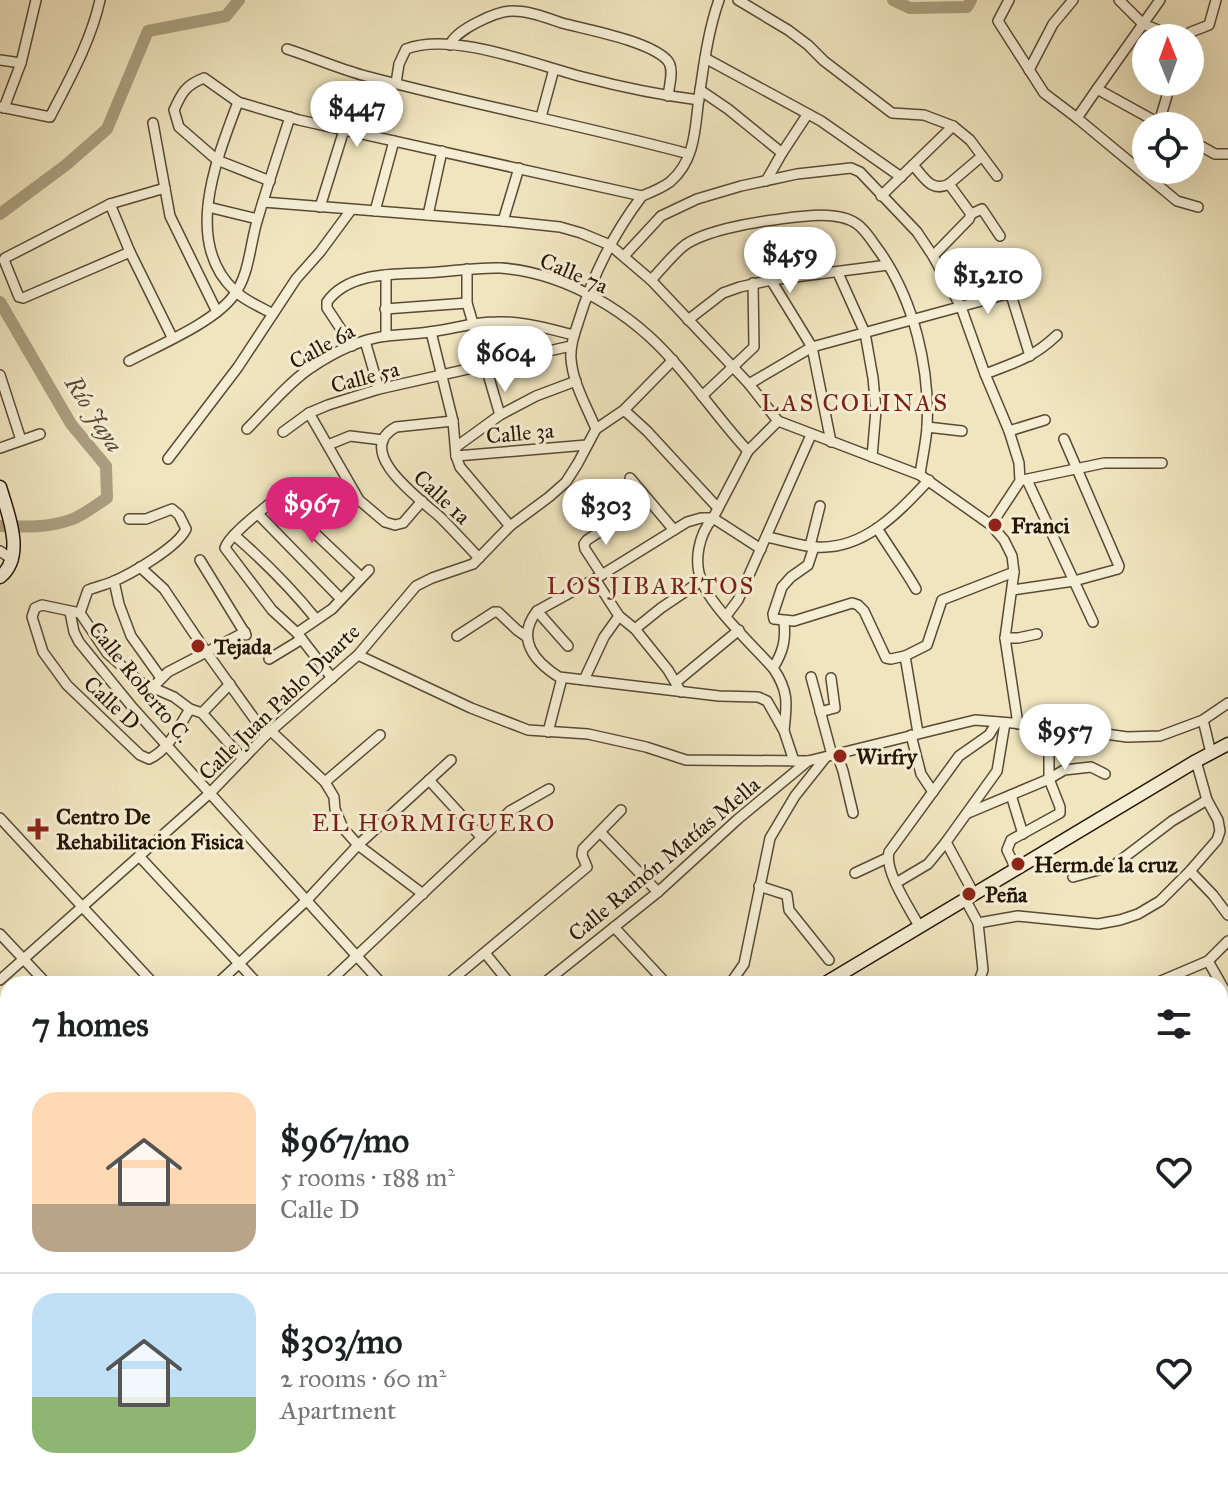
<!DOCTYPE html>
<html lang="en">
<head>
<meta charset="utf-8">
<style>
	body { margin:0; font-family:"IM FELL Great Primer",serif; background:#f6f6f6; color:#202124; height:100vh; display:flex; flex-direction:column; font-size:30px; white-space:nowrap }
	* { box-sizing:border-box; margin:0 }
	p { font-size:26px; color:#757577 }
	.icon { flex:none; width:44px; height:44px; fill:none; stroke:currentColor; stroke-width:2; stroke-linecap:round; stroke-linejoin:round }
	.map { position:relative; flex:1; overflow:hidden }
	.drawer { position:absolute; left:0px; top:976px; width:1228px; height:514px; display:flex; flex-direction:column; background:#fff; border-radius:24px 24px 0 0; box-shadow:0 8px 32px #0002 }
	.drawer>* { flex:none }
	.needle { width:52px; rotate:359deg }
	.buttons { position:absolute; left:1132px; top:24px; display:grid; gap:16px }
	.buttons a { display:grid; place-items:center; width:72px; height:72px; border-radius:50%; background:#fff; box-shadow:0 8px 32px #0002; font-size:40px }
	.price { position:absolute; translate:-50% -68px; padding:0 18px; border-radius:28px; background:#fff; color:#222; font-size:26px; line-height:52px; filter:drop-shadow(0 2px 4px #0008) }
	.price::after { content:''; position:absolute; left:50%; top:48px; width:24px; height:18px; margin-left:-12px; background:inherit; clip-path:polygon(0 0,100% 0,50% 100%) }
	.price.selected { background:#db2777; color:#fff }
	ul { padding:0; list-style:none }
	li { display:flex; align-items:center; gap:24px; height:200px; padding:0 32px }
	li+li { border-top:2px solid #e0e0e0 }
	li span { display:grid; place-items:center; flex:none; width:224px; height:160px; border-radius:24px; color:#555 }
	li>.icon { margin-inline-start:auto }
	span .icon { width:96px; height:96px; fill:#fffc; stroke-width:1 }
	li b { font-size:34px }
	h2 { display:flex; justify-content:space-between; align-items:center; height:96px; padding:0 32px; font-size:34px }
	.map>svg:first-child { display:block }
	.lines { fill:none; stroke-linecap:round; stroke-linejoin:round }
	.river { stroke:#ab9f80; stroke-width:12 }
	.street-casing { stroke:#584a34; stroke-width:12 }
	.secondary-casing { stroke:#251706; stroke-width:15 }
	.primary-casing { stroke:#251706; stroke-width:17 }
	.street { stroke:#f5eed5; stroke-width:9 }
	.secondary { stroke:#f5eed5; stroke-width:12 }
	.primary { stroke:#f0e5bf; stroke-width:14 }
	.poi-dot { fill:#8f2418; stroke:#f5eed5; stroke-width:3 }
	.labels { text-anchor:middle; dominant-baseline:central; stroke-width:6; stroke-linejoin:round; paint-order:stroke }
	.street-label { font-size:22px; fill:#251706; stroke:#f5eed5 }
	.poi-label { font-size:22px; font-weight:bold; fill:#251706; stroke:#f5eed5; text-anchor:start }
	.neighbourhood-label { font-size:24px; letter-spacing:2px; fill:#7a1f14; stroke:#f5eed5 }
	.water-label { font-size:24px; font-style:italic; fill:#5b4d37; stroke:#f5eed5 }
</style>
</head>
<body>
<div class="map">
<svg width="1228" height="1489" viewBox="0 0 1228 1489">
	<rect width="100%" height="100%" fill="#f0e5bf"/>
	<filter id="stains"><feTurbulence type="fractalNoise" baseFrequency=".0025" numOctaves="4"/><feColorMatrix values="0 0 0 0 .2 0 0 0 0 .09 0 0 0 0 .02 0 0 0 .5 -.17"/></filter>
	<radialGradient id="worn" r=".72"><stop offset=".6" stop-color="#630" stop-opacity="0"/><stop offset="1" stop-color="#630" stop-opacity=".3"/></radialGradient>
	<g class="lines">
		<!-- river -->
		<g class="river">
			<path d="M893,0L910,8L967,7L971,0"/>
			<path d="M0,214L66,165L107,129L148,31L226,16L239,0"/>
			<path d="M0,302L71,424L106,466L107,498C96,505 85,514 73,519C49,528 25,527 0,526"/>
		</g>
		<defs>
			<g id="street">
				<path d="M738,0L788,30L808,45L824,61L892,113L924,115L953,126L970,140L982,156L949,184C931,193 924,177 913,165"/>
				<path d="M1009,0L998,21L1044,93L1077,118L1097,89L1164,126"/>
				<path d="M1160,0L1143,24L1178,38"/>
				<path d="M1186,38L1191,32L1209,25L1216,0"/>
				<path d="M450,45C455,30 498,10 514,11C530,11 547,18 562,23C589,30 649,41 667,60C675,68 669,86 668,96"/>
				<path d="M287,49C312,57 337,68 362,75C470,104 581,125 689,154"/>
				<path d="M705,58L821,121L901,177"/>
				<path d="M0,60L21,63"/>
				<path d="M1029,70L1053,24L1073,0"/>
				<path d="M396,83L399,64L406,49C452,31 536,65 583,77C621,87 660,95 699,100"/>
				<path d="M1097,89L1143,24L1119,0"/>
				<path d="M700,90L728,109L782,153L766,181"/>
				<path d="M238,102C217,158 182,242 235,291C245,301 261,307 273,314"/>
				<path d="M0,107L50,117C69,80 91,41 100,0"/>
				<path d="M4,108L21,63L36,0"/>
				<path d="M541,117L554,69"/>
				<path d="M1077,118L1177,201L1198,207"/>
				<path d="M153,123L170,216L217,312"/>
				<path d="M1158,126L1171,82"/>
				<path d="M1190,140L1215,154H1228"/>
				<path d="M782,153L807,115"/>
				<path d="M982,156L997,176"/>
				<path d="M270,181L217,160L179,127L174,110C182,92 186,85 204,78L238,102L299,120L642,196C652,192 662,188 670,182C696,160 695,127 699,97C704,64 708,31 719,0"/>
				<path d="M881,196L953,126"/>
				<path d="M263,202L503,221L560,227L581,233L610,245L651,280L749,384L778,421L920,475L991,525L1004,540L1012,556L1014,572L1005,638L1018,724"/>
				<path d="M110,204L130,252L172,337"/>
				<path d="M208,207L257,219"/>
				<path d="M320,207L344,130"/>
				<path d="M375,211L394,141"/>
				<path d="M971,214L982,209L1000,236"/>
				<path d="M428,215L442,151"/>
				<path d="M503,221L519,168"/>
				<path d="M130,252L23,298L19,297L4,260L5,258L110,204L165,188"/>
				<path d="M624,256L661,216L697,199L741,186L797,174L851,168L860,172L917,232L933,256L961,307L985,374L1009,431L1019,463L1020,481L991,525"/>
				<path d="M933,256L969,219L971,214L949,184"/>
				<path d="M467,269V303L500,415"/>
				<path d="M838,273L865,333L873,378L876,410L872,457"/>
				<path d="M651,280C662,269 673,254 685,245C705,231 749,223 773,220C796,217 837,209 857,224C866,230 873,243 880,252C914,301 930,368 927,427C926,443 922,459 920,475"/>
				<path d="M771,280L812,347L831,442"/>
				<path d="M385,309L467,303"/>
				<path d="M688,320L723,293L740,287L771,280L888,265"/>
				<path d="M431,332L453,421L456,456L460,467L510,526"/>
				<path d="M386,336V275"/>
				<path d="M365,341L379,389"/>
				<path d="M352,346L327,308V302C347,273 391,274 422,273C449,272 475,267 501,268C567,273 632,313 674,362C700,391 722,423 748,451"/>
				<path d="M129,361C159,345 215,322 234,295C250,274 250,242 258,218C268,184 279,151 290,117"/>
				<path d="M985,374C1014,363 1033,358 1057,335"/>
				<path d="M0,375L21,440"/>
				<path d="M749,384L812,347L1007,294L1012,298L1030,356"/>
				<path d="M702,396L754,347L753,283"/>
				<path d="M624,410L647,431L718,508"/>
				<path d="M309,413L328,405L379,389L571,346"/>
				<path d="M453,421L396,427C352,451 421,500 440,517C453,530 466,544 479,558"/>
				<path d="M778,421L748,451L713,518C699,534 693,561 702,582C712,607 753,646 773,668C789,691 787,704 784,730"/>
				<path d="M927,427L962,431"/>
				<path d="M247,429C267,409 286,385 309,369C331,354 360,339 387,336C403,334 420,334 436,331C456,328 475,322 496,322C523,321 549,329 574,335"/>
				<path d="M596,429L624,410L673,360"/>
				<path d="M1009,431L1045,420"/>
				<path d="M283,432L309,413L359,500L385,522L395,525L403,523L422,501"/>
				<path d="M328,445L350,436L383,440"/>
				<path d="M456,447L500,415L536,396L576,381"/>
				<path d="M0,448L40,434"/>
				<path d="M456,456L587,445"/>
				<path d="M168,459L238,367L296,279L320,252L351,210"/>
				<path d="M630,478L674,530"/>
				<path d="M1023,480L1104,463H1162"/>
				<path d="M1027,480L1093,622"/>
				<path d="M281,494C268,506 229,534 225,548L272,610L297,633L332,678"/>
				<path d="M292,508L300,519L361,577"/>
				<path d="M259,515L341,599"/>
				<path d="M877,528C890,549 904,568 916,589"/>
				<path d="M234,535C264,561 291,588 316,619"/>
				<path d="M767,537C783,540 800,546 816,547C864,550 898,513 929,480"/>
				<path d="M810,546L820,506"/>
				<path d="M814,547L808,565L791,577L782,587L773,614L774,619L794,621L852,603L858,605L864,611L886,658L891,659L905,656"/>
				<path d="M761,549L713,518H701L687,522L595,579L537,611C515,639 535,662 559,677L719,696L758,697L767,701L784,731L794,761"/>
				<path d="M0,551L13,560"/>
				<path d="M200,560L246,635"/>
				<path d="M140,567L164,589L207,653L266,735"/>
				<path d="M602,575L585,549L584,544L587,540L616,521"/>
				<path d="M595,579L619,616L635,629L668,670L681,692"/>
				<path d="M114,581L119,604L131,636L161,678"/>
				<path d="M1013,590L1074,581L1118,569L1119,566L1064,439"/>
				<path d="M537,611L568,646"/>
				<path d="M70,612L74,632L79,642L133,708L382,984"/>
				<path d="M80,613L42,605L35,608L32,617L43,652L67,685L140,755L149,759C169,750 179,726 190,709"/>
				<path d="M80,613L107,653L140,682L174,697L190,709L202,713L243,759"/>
				<path d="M80,613L88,590C96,587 104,585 112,582C131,574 178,547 186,529L179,515L172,509L146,519H129"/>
				<path d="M726,616L738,600L811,435"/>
				<path d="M635,629L661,608L701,581"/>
				<path d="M297,633L332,609L369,570"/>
				<path d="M457,636L494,612H498L517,630L527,637"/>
				<path d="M1005,638H1018L1037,634"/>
				<path d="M358,655L471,708L528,730L588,734L646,747L686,760L808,761L975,720L1049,726L1127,737L1160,736L1203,720L1228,703"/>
				<path d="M269,659L302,639"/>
				<path d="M773,668C783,652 786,640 784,622"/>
				<path d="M811,677L832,755"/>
				<path d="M584,680L604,637L619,616"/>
				<path d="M676,682L739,630"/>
				<path d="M152,688L168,672L245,632"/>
				<path d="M820,712L835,708L831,678"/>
				<path d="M202,713L230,684"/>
				<path d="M1203,720L1211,753"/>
				<path d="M271,731L325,782L334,797L335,809L343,828L358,845L423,894"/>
				<path d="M548,732L562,678"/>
				<path d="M918,733L905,656L927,645L942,600L1014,572"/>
				<path d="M911,735L921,774L933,792"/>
				<path d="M837,754L843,771L853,813"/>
				<path d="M429,780L482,838"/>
				<path d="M325,782L380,735"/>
				<path d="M1011,795L1023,834"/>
				<path d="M968,813L1049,779L1064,770L1091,767L1105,774"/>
				<path d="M0,818L154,984"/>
				<path d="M600,832L658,892"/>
				<path d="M139,856L258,984"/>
				<path d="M1016,869L1007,850L1011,840L1060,813V807L1049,779V726"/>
				<path d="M1190,871L1213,895L1228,915"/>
				<path d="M855,873L887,858"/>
				<path d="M1073,877L1113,866L1172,821L1207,800"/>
				<path d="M896,883L928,864L946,842"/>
				<path d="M759,886L787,895L789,910L829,960"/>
				<path d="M974,894L946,842L997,771L1005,723"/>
				<path d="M965,899L978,923L983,970L978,984"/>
				<path d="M978,923L1018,916L1098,924L1120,920L1138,914L1160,901L1190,871L1217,840L1220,831L1218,820L1207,800L1196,761"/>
				<path d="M919,926C910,909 884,871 889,852L959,756L989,735L997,722"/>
				<path d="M614,927L663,980"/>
				<path d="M0,934L47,984"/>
				<path d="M485,953L510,984"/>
				<path d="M1208,961L1228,996"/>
				<path d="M0,980L210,793L266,735L358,655L416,586L432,578L473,564L510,526L549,497L566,482L578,463L596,429C587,407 573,384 571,359C570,347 574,335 578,323C592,277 613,234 642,196"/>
				<path d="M217,984L307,900L358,845L451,760"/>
				<path d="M327,984L510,811L549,789"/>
				<path d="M447,984L587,867L582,855L583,849L621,810"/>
				<path d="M543,984L658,892L738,819L808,761"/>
				<path d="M730,984L744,964L770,838L795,796L826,757"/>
				<path d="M1154,984L1208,961L1228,941"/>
				<path d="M0,1059L8,1067"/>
				<path d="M1220,1065L1228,1063"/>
				<path d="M0,1087L8,1079"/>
				<path d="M1220,1157L1228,1140"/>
				<path d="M0,1158L8,1151"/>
				<path d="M1220,1210L1228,1213"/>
				<path d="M0,1261L8,1254"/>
				<path d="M1220,1322L1228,1324"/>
				<path d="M0,1333L8,1341"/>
				<path d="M1220,1397L1228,1393"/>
				<path d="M1220,1413L1228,1423"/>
				<path d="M0,1430L8,1424"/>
				<path d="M0,1455L8,1464"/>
				<path d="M143,1482L150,1489"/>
				<path d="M403,1482L410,1489"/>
				<path d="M527,1482L534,1489"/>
				<path d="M612,1482L619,1489"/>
				<path d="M684,1482L690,1489"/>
				<path d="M759,1482L766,1489"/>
				<path d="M832,1482L838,1489"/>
				<path d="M1111,1482L1115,1489"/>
				<path d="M33,1489L41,1482"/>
				<path d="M370,1489L378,1482"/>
				<path d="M512,1489L519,1482"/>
				<path d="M657,1489L664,1482"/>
				<path d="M792,1489L800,1482"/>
				<path d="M928,1489L935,1482"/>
				<path d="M1046,1489L1054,1482"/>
				<path d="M1123,1489L1134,1482"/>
				<path d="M1227,1489L1228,1488"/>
			</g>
			<g id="secondary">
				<path d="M0,487C8,514 26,556 0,577"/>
				<path d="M824,984L1196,761L1228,744"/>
			</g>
			<g id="primary">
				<path d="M0,1186L8,1194"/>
				<path d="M0,1208L8,1216"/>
				<path d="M263,1482L270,1489"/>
				<path d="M284,1482L290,1489"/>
				<path d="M229,1489L237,1482"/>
			</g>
		</defs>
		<!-- street casing -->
		<use href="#street" class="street-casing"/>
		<!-- secondary casing -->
		<use href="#secondary" class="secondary-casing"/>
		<!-- primary casing -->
		<use href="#primary" class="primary-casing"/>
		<!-- street -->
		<use href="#street" class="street"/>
		<!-- secondary -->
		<use href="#secondary" class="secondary"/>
		<!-- primary -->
		<use href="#primary" class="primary"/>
	</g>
	<!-- markers -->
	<g class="poi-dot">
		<circle cx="995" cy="525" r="8"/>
		<circle cx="198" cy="646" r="8"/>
		<circle cx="840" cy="756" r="8"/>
		<path d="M34 817h8v8h8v8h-8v8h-8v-8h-8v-8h8z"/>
		<circle cx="1018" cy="864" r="8"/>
		<circle cx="969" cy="894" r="8"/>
	</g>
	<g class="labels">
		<!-- street labels -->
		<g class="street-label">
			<text transform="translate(574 273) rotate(23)">Calle 7a</text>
			<text transform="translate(322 346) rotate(-29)">Calle 6a</text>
			<text transform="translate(365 377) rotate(-15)">Calle 5a</text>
			<text transform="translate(520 433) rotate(-5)">Calle 3a</text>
			<text transform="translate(442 497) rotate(43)">Calle 1a</text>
			<text transform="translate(140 682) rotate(51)">Calle Roberto C.</text>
			<text transform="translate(279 702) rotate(-44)">Calle Juan Pablo Duarte</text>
			<text transform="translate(112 703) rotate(43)">Calle D</text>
			<text transform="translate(664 859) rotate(-40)">Calle Ramón Matías Mella</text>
		</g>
		<!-- poi labels -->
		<g class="poi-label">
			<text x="1011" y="525">Franci</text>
			<text x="214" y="646">Tejada</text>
			<text x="856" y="756">Wirfry</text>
			<text x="56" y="816">Centro De<tspan x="56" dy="25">Rehabilitacion Fisica</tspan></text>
			<text x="1034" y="864">Herm.de la cruz</text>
			<text x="985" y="894">Peña</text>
		</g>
		<!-- neighbourhood labels -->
		<g class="neighbourhood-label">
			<text x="855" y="403">LAS COLINAS</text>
			<text x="651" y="586">LOS JIBARITOS</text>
			<text x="434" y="823">EL HORMIGUERO</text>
		</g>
		<!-- water labels -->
		<g class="water-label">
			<text transform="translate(94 414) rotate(57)">Río Jaya</text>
		</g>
	</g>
	<rect width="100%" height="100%" filter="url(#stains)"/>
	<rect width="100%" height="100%" fill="url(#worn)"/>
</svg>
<div class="buttons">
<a><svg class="needle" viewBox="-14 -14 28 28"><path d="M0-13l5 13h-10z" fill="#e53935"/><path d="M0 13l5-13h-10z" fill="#757577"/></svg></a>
<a><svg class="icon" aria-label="locate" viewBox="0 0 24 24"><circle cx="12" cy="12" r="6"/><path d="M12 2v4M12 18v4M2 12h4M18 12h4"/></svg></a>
</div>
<b class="price" style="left:357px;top:149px">$447</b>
<b class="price" style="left:790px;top:295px">$459</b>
<b class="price" style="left:988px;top:316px">$1,210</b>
<b class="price" style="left:505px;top:394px">$604</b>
<b class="price selected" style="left:312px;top:545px">$967</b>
<b class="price" style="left:606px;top:547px">$303</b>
<b class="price" style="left:1065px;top:772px">$957</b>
<section class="drawer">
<h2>7 homes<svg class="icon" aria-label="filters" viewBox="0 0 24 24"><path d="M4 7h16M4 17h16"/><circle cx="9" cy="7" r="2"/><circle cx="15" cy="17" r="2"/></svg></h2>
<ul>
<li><span style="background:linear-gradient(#ffd9b3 70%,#b9a48a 0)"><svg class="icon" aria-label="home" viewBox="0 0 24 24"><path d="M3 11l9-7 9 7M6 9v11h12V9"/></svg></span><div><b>$967/mo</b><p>5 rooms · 188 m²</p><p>Calle D</p></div><svg class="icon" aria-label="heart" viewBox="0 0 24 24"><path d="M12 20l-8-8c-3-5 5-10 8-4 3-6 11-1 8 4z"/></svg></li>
<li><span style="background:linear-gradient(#bfe0f5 65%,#8fb573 0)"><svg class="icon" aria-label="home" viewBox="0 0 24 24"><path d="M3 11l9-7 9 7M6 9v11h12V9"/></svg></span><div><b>$303/mo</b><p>2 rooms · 60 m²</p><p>Apartment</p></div><svg class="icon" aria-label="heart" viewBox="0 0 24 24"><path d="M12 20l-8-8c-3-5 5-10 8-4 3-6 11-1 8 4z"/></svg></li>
</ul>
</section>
</div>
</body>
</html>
